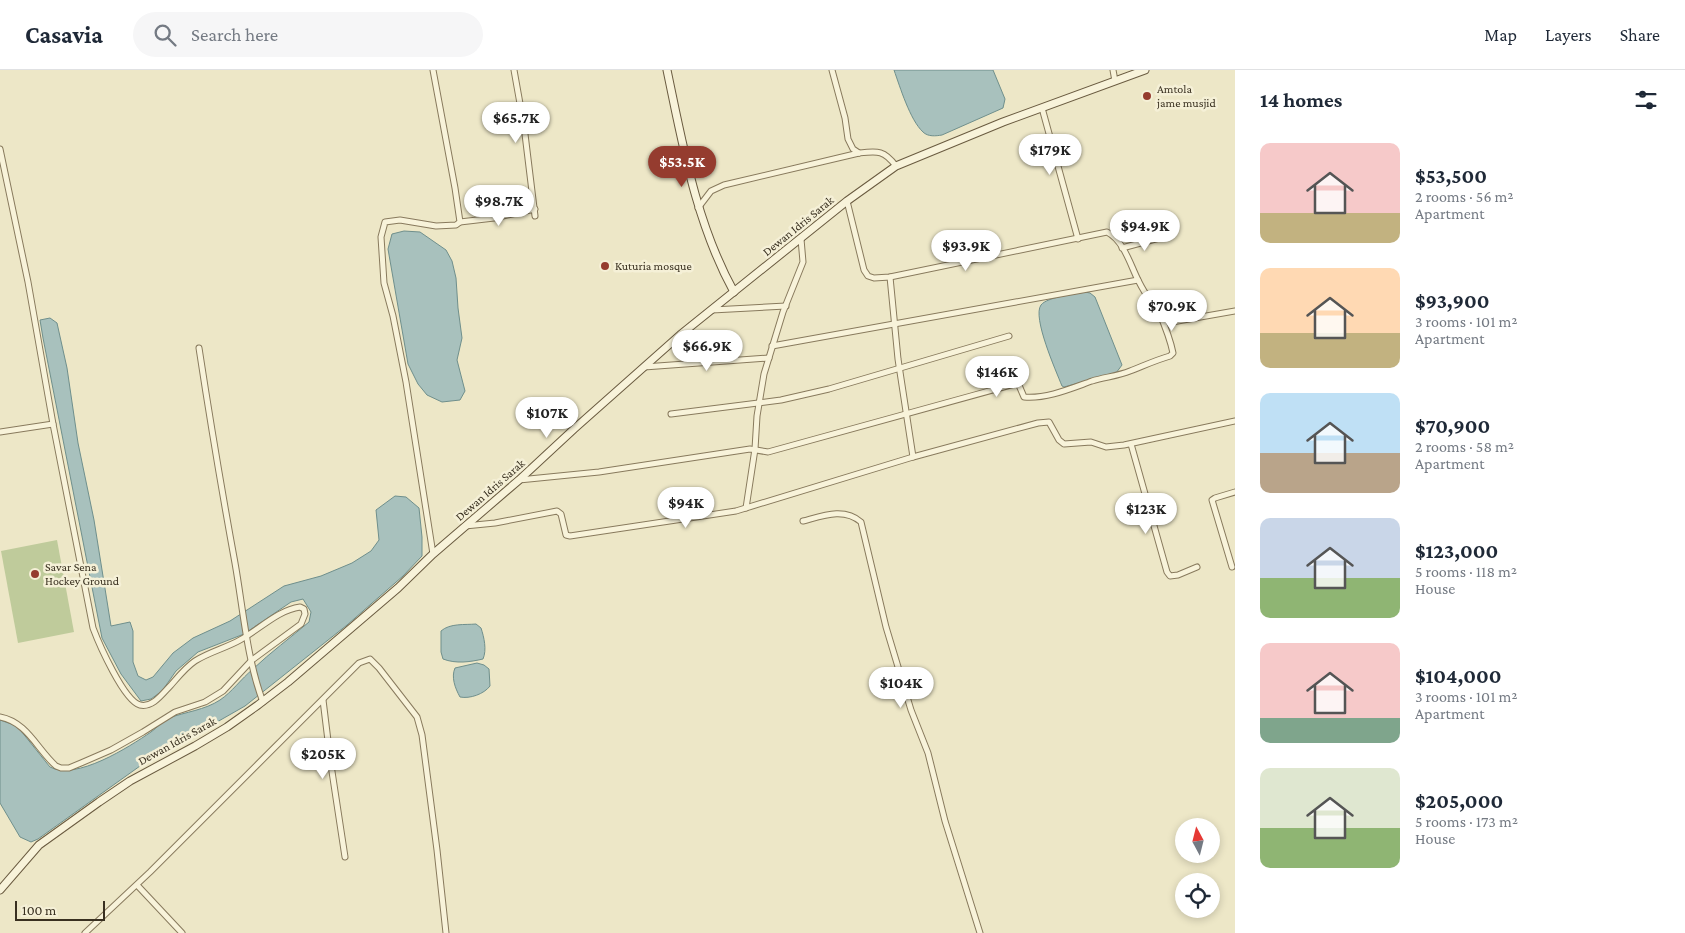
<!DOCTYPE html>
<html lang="en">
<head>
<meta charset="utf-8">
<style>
	body { margin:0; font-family:"Crimson Pro",serif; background:#f6f6f7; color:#1f2937; height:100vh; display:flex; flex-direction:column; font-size:19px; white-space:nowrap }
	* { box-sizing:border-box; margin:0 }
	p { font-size:16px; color:#747a83 }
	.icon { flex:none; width:28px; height:28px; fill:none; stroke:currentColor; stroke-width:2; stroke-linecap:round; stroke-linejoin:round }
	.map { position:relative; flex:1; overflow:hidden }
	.side { display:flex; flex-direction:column; background:#fff; width:450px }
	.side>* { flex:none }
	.needle { width:32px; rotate:353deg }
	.buttons { position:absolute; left:1175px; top:748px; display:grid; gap:10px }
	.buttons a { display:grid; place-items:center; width:45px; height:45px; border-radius:50%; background:#fff; box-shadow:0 2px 8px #0003; font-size:25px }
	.scale { position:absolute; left:15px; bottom:12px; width:90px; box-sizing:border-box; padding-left:5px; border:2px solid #393020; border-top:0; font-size:14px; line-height:18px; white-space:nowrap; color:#393020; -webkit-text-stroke:4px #f5f0d7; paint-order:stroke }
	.price { position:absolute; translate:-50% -42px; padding:0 11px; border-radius:18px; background:#fff; color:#222; font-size:16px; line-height:32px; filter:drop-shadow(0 1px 2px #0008) }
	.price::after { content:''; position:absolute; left:50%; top:30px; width:15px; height:11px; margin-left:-8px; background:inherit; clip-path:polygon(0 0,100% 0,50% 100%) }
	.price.current { background:#953c2f; color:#fff }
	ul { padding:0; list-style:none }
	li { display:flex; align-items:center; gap:15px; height:125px; padding:0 25px }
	li span { display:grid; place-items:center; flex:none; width:140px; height:100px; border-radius:10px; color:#555 }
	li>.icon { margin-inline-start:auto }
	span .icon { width:60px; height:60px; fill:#fffc; stroke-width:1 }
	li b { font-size:21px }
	h2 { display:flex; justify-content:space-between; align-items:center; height:60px; padding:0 25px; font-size:21px }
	header { display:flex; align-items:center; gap:30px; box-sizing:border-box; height:70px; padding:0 25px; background:#fff; border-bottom:1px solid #e0e1e3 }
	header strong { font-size:24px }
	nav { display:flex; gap:28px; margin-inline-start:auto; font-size:18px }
	.search { width:350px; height:45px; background:#f6f6f7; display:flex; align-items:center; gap:12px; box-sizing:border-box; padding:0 18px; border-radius:28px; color:#747a83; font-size:19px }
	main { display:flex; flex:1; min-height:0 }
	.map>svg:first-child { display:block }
	.green { fill:#bfcb9b }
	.water { fill:#a8c1bd; stroke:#6f8f8c }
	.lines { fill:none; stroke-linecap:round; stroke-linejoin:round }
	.street-casing { stroke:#887a5d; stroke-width:7 }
	.secondary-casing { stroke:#6a5b40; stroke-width:9 }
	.street { stroke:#f8f3da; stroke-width:5 }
	.secondary { stroke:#f8f3da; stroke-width:7 }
	.poi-dot { fill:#953c2f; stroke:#f5f0d7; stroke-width:2 }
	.labels { text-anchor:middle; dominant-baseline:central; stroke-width:5; stroke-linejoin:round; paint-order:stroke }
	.poi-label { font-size:12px; fill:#393020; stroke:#f5f0d7; text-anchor:start }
	.street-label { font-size:12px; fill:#393020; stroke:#f5f0d7 }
</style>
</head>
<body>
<header>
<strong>Casavia</strong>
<div class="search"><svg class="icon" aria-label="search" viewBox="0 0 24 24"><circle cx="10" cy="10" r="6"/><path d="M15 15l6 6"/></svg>Search here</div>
<nav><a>Map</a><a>Layers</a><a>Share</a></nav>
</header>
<main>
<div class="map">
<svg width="1235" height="863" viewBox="0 0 1235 863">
	<rect width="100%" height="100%" fill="#ede7c7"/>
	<!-- green -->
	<path class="green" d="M57,470L74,562L18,573L1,481Z"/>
	<!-- water -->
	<g class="water">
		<path d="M894,0H993L1005,29L1003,38L942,65C936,66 928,67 923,62C910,50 900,17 894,0Z"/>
		<path d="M404,161L420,162L446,180L452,191L456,208L458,238L462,268L457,290L465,321L460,330L442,332L427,325L418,314L408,294L388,179L392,164Z"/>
		<path d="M1085,222L1090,223L1095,227L1122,295L1116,303L1064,317L1062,316C1056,301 1032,247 1041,235C1047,227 1075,224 1085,222Z"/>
		<path d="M50,248L57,253L67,298L78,373L94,450L111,556L130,552L133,561V592L138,606L146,610L153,607L173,583L193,568L230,551L284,516L321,506L352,493L371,481L379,470L376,440L395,426L406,427L419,438L422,467V486L403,506L347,555L245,636L140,696L38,769L31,772L20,767L0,733V650L17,656L50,697C76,711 129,677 151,662C157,658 162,651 169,648C185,642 205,640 220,630C232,622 241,609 253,599C271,582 290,568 309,552L311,542L303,529L291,532L244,564L198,582L176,601L162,621L151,629L141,631L121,604L102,568L43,268L40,250Z"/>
		<path d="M476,554L481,558C484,567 487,580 483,589C470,592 456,594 443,589L441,582V561C450,553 465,555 476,554Z"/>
		<path d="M477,593L484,595L489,599L490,616C484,624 470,629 460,627C455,618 451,607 455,598Z"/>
	</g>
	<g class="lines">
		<defs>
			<g id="street">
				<path d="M514,0L524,56L535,146"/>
				<path d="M832,0L845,48L848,69L853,79L859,83"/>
				<path d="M1113,0L1115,11"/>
				<path d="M1042,38L1078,169"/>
				<path d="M0,79L28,212L53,354L93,558C99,574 124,631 140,635C153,638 163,623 171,615C178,607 186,597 195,591C209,582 226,578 240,570C260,559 278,540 300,537L304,539L305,544L301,554L252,590L223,621L205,632L175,642L143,662L111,680L81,693L69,698H61L56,696C37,679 27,652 0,647"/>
				<path d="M847,131L864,200L868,206L874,208L890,207L1107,162C1124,171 1130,194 1138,210C1147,228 1156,240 1172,252L1235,241"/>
				<path d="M698,138L711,121L724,115L859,83C878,81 884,80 896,96"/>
				<path d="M460,152L494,148L535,139"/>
				<path d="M1122,178L1163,167"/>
				<path d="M890,207L898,289L913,387L1038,353L1049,352L1059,370L1064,374L1091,372L1106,377L1124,375L1235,351"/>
				<path d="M712,240L786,236"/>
				<path d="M772,276L1138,210"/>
				<path d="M199,278C210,350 222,422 235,493C243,538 247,590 263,632"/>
				<path d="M644,297L769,288"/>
				<path d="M671,344L781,330L829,319L1009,266"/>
				<path d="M0,362L53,354"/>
				<path d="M1131,374L1167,502L1170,506L1178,505L1197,497"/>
				<path d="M519,410L599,402L750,379L768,382L1018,313L1024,327C1047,329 1072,318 1092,311C1105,307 1118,306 1130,301C1143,296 1156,290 1170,286L1173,283C1170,268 1165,256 1159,242"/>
				<path d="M746,438L755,379L757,346L764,304L783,242L803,192L801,169"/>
				<path d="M803,451C822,446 844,437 861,452L886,557L911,640L928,683L945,751L980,863"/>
				<path d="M465,456L495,453L557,441L561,444L566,465L570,466L736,441L913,387"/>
				<path d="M433,484L406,312L393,246L384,213L381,167L385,152L400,150L436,156L456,155L460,152L455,118L433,0"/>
				<path d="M1232,497L1212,430L1215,428L1235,422"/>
				<path d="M323,630L331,695L345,787"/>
				<path d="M137,815L182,863"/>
				<path d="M85,863L150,802L359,593L370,589L379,598L417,647L422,665L437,780L446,863"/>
			</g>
			<g id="secondary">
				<path d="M667,0C683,76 696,153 734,222"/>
				<path d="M0,820L39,775L99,732L130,711L195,676L227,657L258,635L288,612L398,518L433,484L519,410L574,359L680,265L847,131L896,96L1003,52L1145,0"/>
			</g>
		</defs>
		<!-- street casing -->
		<use href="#street" class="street-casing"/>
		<!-- secondary casing -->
		<use href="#secondary" class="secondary-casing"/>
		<!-- street -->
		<use href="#street" class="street"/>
		<!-- secondary -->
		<use href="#secondary" class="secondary"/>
	</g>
	<!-- markers -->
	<g class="poi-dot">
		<circle cx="1147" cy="26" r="5"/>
		<circle cx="605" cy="196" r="5"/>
		<circle cx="35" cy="504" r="5"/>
	</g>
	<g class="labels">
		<!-- poi labels -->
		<g class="poi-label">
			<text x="1157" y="19">Amtola<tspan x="1157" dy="14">jame musjid</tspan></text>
			<text x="615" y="196">Kuturia mosque</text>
			<text x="45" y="497">Savar Sena<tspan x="45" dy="14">Hockey Ground</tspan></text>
		</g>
		<!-- street labels -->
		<g class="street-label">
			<text transform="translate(798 156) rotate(-39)">Dewan Idris Sarak</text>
			<text transform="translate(490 420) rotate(-41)">Dewan Idris Sarak</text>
			<text transform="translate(177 671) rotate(-29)">Dewan Idris Sarak</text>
		</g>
	</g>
</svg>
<div class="buttons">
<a><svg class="needle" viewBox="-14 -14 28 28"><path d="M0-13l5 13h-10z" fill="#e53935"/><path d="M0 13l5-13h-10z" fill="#747a83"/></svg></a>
<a><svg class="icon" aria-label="locate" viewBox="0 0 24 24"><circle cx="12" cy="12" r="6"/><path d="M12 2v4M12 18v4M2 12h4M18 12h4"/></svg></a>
</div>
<div class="scale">100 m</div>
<b class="price" style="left:516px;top:74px">$65.7K</b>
<b class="price" style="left:1050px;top:106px">$179K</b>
<b class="price current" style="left:682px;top:118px">$53.5K</b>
<b class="price" style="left:499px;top:157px">$98.7K</b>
<b class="price" style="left:1145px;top:182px">$94.9K</b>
<b class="price" style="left:966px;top:202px">$93.9K</b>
<b class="price" style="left:1172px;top:262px">$70.9K</b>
<b class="price" style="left:707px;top:302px">$66.9K</b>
<b class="price" style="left:997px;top:328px">$146K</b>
<b class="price" style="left:547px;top:369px">$107K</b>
<b class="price" style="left:686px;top:459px">$94K</b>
<b class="price" style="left:1146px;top:465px">$123K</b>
<b class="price" style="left:901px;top:639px">$104K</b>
<b class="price" style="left:323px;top:710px">$205K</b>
</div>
<section class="side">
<h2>14 homes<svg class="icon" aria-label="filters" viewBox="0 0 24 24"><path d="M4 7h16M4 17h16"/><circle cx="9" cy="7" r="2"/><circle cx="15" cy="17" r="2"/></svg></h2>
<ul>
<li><span style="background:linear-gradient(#f6c9c9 70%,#c2b280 0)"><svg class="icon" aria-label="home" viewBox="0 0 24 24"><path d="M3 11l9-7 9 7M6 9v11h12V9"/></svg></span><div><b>$53,500</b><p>2 rooms · 56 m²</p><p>Apartment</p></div></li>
<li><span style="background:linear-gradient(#ffd9b3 65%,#c2b280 0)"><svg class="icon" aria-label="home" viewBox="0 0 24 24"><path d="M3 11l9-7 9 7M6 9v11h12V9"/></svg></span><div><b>$93,900</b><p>3 rooms · 101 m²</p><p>Apartment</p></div></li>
<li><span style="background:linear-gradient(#bfe0f5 60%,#b9a48a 0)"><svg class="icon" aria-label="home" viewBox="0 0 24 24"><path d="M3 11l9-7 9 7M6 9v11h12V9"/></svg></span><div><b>$70,900</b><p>2 rooms · 58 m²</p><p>Apartment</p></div></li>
<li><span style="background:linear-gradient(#c9d6e8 60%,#8fb573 0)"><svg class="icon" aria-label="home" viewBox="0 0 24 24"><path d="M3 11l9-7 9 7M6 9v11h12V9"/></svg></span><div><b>$123,000</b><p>5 rooms · 118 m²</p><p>House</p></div></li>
<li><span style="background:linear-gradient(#f6c9c9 75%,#7fa58c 0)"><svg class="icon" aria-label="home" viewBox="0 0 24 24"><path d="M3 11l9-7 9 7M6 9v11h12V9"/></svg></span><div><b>$104,000</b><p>3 rooms · 101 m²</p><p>Apartment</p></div></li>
<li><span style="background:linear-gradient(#dfe7d0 60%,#8fb573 0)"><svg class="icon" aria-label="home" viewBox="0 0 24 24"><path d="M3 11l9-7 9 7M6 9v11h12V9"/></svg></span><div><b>$205,000</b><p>5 rooms · 173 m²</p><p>House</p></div></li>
</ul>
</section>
</main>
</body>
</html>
